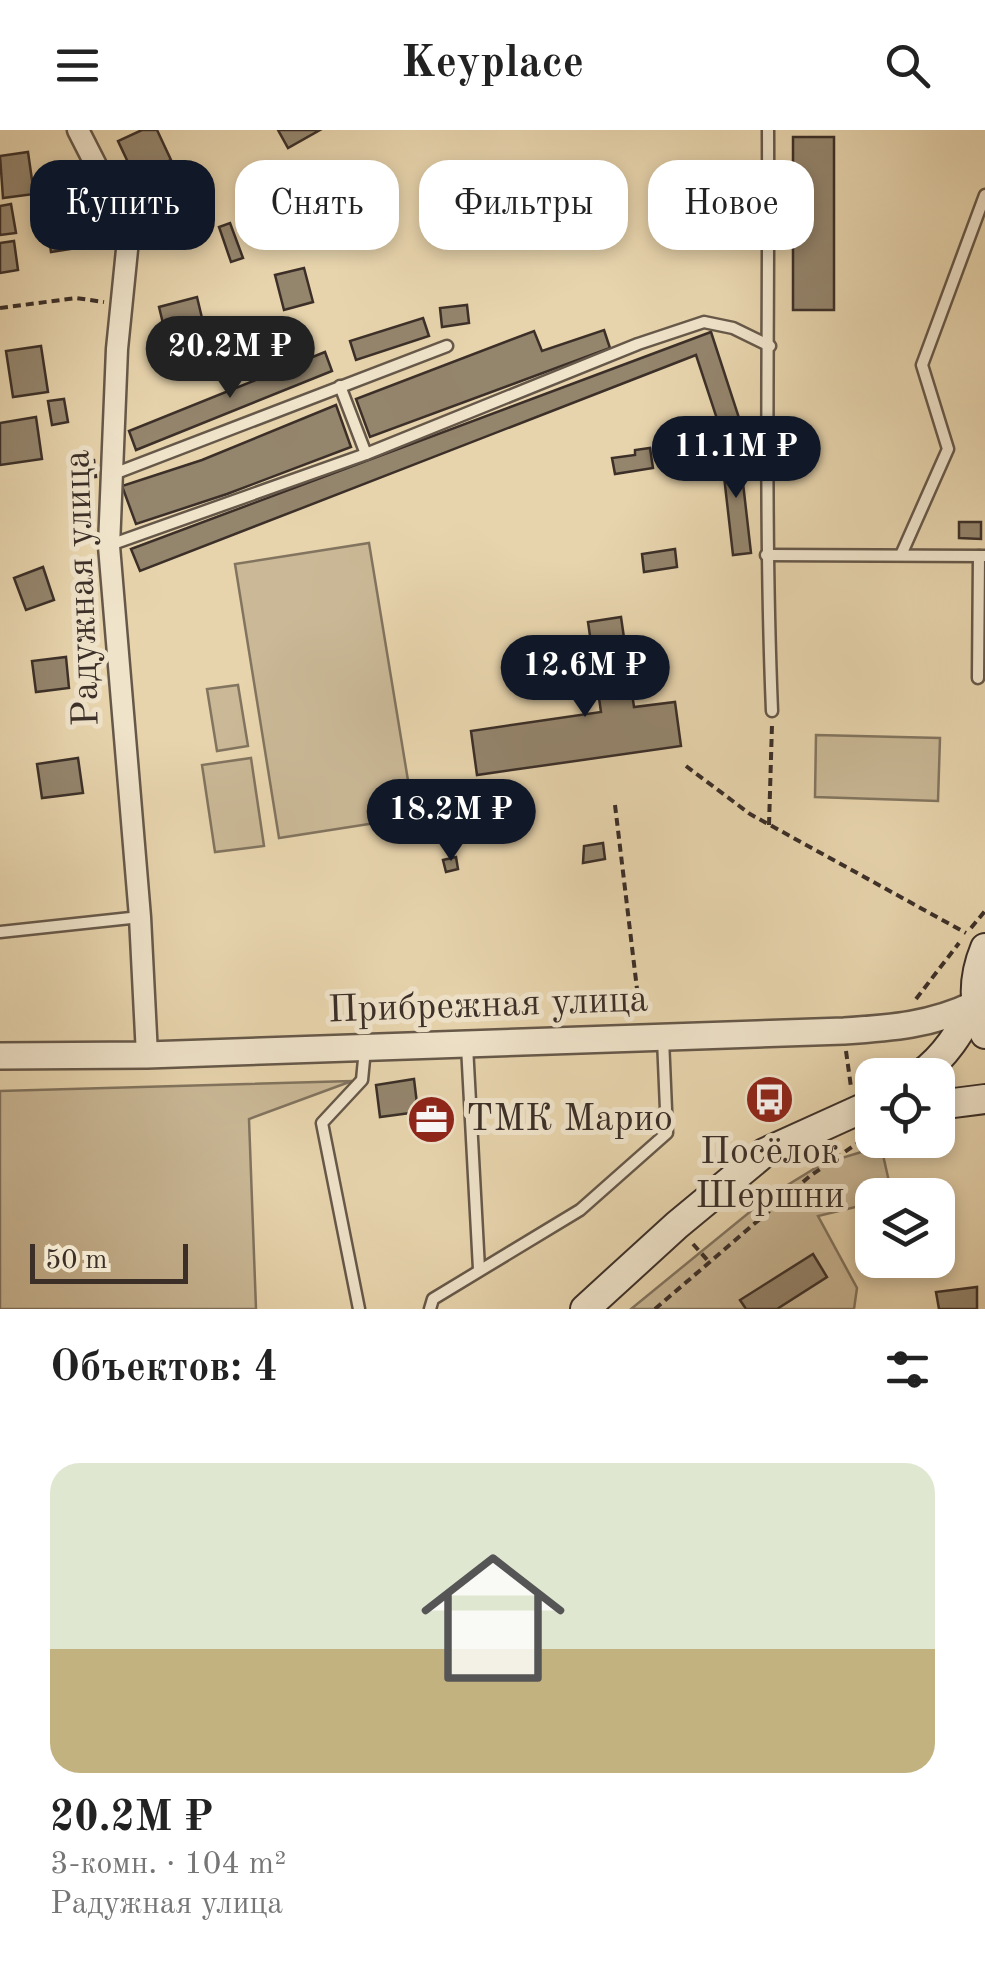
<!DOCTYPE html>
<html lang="ru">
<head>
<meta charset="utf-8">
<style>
	body { margin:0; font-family:"Old Standard TT",serif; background:#f2f2f2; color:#222; height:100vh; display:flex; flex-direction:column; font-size:38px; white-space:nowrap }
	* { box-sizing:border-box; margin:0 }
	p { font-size:32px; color:#767676 }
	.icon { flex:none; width:55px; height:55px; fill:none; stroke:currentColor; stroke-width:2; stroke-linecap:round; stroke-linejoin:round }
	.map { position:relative; height:1179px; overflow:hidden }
	.drawer { display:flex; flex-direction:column; background:#fff; flex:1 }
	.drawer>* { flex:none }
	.banner { position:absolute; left:30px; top:30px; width:925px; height:90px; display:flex; gap:20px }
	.controls { position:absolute; left:855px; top:928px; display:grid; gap:20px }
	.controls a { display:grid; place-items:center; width:100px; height:100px; border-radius:20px; background:#fff; box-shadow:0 5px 15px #0003; font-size:50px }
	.scale { position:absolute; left:30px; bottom:25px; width:158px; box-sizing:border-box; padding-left:10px; border:5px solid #3b2f28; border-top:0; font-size:28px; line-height:35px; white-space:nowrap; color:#3b2f28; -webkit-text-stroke:8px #efe3ca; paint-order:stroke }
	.price { position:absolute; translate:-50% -85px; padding:0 22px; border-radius:35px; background:#111827; color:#fff; font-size:32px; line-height:65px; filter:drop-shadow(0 2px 5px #0008) }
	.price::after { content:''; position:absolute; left:50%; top:60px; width:30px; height:22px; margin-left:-15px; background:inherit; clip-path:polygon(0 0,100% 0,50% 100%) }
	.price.current { background:#222; color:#fff }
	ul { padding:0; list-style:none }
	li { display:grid; align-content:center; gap:20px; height:530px; padding:0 50px }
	li span { display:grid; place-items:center; height:310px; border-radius:30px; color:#555 }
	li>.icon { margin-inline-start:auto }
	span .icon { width:180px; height:180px; fill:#fffc; stroke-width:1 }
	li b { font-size:42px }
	h2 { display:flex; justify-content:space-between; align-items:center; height:120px; padding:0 50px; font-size:42px }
	.pill { padding:0 35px; border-radius:30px; background:#fff; box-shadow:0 5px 15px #0003; font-size:35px; line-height:90px }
	.pill.current { background:#111827; color:#fff }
	header { display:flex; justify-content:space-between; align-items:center; height:130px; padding:0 50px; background:#fff; font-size:45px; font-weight:700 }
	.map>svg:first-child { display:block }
	.green { fill:#cab896; stroke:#82745f; stroke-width:2.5 }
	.building { fill:#94856d; stroke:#3b2f28; stroke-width:2.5 }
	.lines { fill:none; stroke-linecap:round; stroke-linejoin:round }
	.service-casing { stroke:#665849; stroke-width:15 }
	.minor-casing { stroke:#665849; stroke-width:25 }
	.tertiary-casing { stroke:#665849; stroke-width:30 }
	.secondary-casing { stroke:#3b2f28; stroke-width:32 }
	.path { stroke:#3b2f28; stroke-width:4; stroke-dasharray:8 5; stroke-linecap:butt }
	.service { stroke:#efe3ca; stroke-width:10 }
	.minor { stroke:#efe3ca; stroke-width:20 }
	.tertiary { stroke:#efe3ca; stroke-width:25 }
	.secondary { stroke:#efe3ca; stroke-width:28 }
	.labels { text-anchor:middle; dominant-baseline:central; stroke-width:10; stroke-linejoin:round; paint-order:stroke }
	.street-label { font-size:38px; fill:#3b2f28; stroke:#efe3ca }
	.poi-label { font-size:38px; fill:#3b2f28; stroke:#efe3ca; text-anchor:start }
</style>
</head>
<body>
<header><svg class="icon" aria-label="menu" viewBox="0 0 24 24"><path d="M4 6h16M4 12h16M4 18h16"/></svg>Keyplace<svg class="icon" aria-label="search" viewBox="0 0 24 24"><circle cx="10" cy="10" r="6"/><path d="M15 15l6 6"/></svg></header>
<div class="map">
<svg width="985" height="1179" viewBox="0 0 985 1179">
	<rect width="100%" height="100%" fill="#e7d4ad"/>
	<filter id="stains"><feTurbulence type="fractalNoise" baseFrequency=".002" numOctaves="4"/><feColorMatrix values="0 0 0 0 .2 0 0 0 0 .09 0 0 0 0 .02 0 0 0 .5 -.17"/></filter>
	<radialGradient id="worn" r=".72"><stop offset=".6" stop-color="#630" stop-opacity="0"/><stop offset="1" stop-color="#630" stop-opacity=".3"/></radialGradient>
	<!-- green -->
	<g class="green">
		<path d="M369,413L414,687L279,708L235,434Z"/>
		<path d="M238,555L248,616L217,621L207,559Z"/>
		<path d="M816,605L940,608L938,671L815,667Z"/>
		<path d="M251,628L264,716L215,722L202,635Z"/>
		<path d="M352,951L249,989L256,1179H0V961Z"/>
		<path d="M881,1016L892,1065H872V1073L818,1086L857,1158L854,1179H631L768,1067L822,1034Z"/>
	</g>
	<!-- building -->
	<g class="building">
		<path d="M142,0H157L171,30L135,47L118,11Z"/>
		<path d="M278,0H320L288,18Z"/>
		<rect x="793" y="7" width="41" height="173"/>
		<path d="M28,22L34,64L3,68L0,26Z"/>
		<path d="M11,74L16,103L0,105V76Z"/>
		<path d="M79,89L83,117L51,122L47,93Z"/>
		<path d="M230,93L243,128L231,132L219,97Z"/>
		<path d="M14,111L18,140L0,143V113Z"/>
		<path d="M304,138L313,172L284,180L275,145Z"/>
		<path d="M197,167L207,209L169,218L159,177Z"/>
		<path d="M467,175L469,193L442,197L440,178Z"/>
		<path d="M423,188L429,206L356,230L350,211Z"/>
		<path d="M604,200L610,218L370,307L356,269L534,201L542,221Z"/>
		<path d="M711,202L739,288L719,295L696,225L140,441L131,419Z"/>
		<path d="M41,216L48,262L13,267L6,221Z"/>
		<path d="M325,222L332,241L136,320L129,301Z"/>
		<path d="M64,269L68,292L52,295L48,271Z"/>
		<path d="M336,275L351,317L227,364L136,394L122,356L202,330Z"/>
		<path d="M36,287L42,329L0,335V293Z"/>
		<path d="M650,318L653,338L615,344L612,328L635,325V320Z"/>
		<path d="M739,318L751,423L733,425L721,320Z"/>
		<path d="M94,330L96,347L81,349L80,331Z"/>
		<path d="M959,392H981V409L959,408Z"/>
		<path d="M675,419L677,437L644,442L642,424Z"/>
		<path d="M43,437L54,470L26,480L14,448Z"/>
		<path d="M621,487L634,577L675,572L681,616L477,645L471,601L601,582L588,492Z"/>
		<path d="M66,527L69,558L36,562L32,531Z"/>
		<path d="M78,628L83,663L42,668L37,634Z"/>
		<path d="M603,713L605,729L583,733L584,716Z"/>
		<path d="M456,727L458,739L446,742L443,730Z"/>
		<path d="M414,949L418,982L380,987L376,955Z"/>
		<path d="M940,1011L942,1024L927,1026L925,1013Z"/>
		<path d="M813,1124L827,1147L777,1179H746L740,1170Z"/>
		<path d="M977,1157V1179H939L936,1162Z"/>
	</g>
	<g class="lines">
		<defs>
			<g id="service">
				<path d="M768,0C769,194 764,387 772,581"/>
				<path d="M340,256L366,324"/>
				<path d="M111,345L447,216"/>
				<path d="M110,415L366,324L638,214L704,192L733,198L770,216"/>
				<path d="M766,425L985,426"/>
				<path d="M901,425L948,319L922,235L985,65"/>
				<path d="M978,548L979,426"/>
				<path d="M0,802L140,787"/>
				<path d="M467,916L479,1139"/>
				<path d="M359,1179L322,993L362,950L365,919"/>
				<path d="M430,1179L433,1169L580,1080L667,1003L663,909"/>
			</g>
			<path id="minor" d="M78,0L129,100L117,219L109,416L140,787L147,925"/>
			<path id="tertiary" d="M0,926L147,925L844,901C891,898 932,895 975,874"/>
			<g id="secondary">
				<path d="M985,818C973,847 972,875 985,904"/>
				<path d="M920,945C946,926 960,902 975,874"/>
				<path d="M938,975L985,969"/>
				<path d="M585,1179L677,1095L764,1023L872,974"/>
			</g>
		</defs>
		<!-- service casing -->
		<use href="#service" class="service-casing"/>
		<!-- minor casing -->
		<use href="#minor" class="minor-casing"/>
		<!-- tertiary casing -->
		<use href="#tertiary" class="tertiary-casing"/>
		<!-- secondary casing -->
		<use href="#secondary" class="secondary-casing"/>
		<!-- path -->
		<g class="path">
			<path d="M0,178L76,168L104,172"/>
			<path d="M686,636L750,684L966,803"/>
			<path d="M615,675L640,884"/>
			<path d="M769,695L772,595"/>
			<path d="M971,798L985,781"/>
			<path d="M916,869L959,813"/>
			<path d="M846,921L851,957"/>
			<path d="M693,1114L710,1133"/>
			<path d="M655,1179L810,1046L859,1012L858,1006"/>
		</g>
		<!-- service -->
		<use href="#service" class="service"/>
		<!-- minor -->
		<use href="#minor" class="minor"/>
		<!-- tertiary -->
		<use href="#tertiary" class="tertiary"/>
		<!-- secondary -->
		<use href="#secondary" class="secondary"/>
	</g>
	<!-- icons -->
	<defs>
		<symbol id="bus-disc" viewBox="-11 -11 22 22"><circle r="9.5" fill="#8f2418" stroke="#efe3ca"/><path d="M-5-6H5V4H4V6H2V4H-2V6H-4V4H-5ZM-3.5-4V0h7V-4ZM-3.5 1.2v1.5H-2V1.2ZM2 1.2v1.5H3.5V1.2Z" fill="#fff"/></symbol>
		<symbol id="office-disc" viewBox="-11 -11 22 22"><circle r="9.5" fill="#8f2418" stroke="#efe3ca"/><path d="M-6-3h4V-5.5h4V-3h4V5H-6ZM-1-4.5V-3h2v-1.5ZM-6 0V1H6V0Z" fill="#fff"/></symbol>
	</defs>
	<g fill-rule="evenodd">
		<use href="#bus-disc" x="742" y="942" width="55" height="55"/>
		<use href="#office-disc" x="404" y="962" width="55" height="55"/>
	</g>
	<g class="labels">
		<!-- street labels -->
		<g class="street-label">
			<text transform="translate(83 458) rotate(-92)">Радужная улица</text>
			<text transform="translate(488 876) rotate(-2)">Прибрежная улица</text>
		</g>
		<!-- poi labels -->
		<g class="poi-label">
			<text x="466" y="990">ТМК Марио</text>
			<text x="770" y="1023" text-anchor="middle">Посёлок<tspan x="770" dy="44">Шершни</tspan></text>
		</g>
	</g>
	<rect width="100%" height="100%" filter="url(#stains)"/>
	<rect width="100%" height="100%" fill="url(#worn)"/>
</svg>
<div class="controls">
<a><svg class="icon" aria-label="locate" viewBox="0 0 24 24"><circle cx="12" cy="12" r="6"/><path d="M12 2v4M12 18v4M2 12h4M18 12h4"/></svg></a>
<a><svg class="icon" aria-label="layers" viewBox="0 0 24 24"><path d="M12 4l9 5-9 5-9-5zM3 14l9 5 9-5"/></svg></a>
</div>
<div class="scale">50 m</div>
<b class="price current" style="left:230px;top:271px">20.2M ₽</b>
<b class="price" style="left:736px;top:371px">11.1M ₽</b>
<b class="price" style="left:585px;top:590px">12.6M ₽</b>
<b class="price" style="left:451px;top:734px">18.2M ₽</b>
<div class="banner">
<a class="pill current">Купить</a>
<a class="pill">Снять</a>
<a class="pill">Фильтры</a>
<a class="pill">Новое</a>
</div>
</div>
<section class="drawer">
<h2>Объектов: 4<svg class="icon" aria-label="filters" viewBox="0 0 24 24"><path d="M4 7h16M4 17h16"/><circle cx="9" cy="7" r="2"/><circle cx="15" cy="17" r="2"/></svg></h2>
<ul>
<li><span style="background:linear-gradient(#dfe7d0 60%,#c2b280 0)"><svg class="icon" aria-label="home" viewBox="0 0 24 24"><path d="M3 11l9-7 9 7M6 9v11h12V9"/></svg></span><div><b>20.2M ₽</b><p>3-комн. · 104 m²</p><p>Радужная улица</p></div></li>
</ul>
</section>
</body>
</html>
